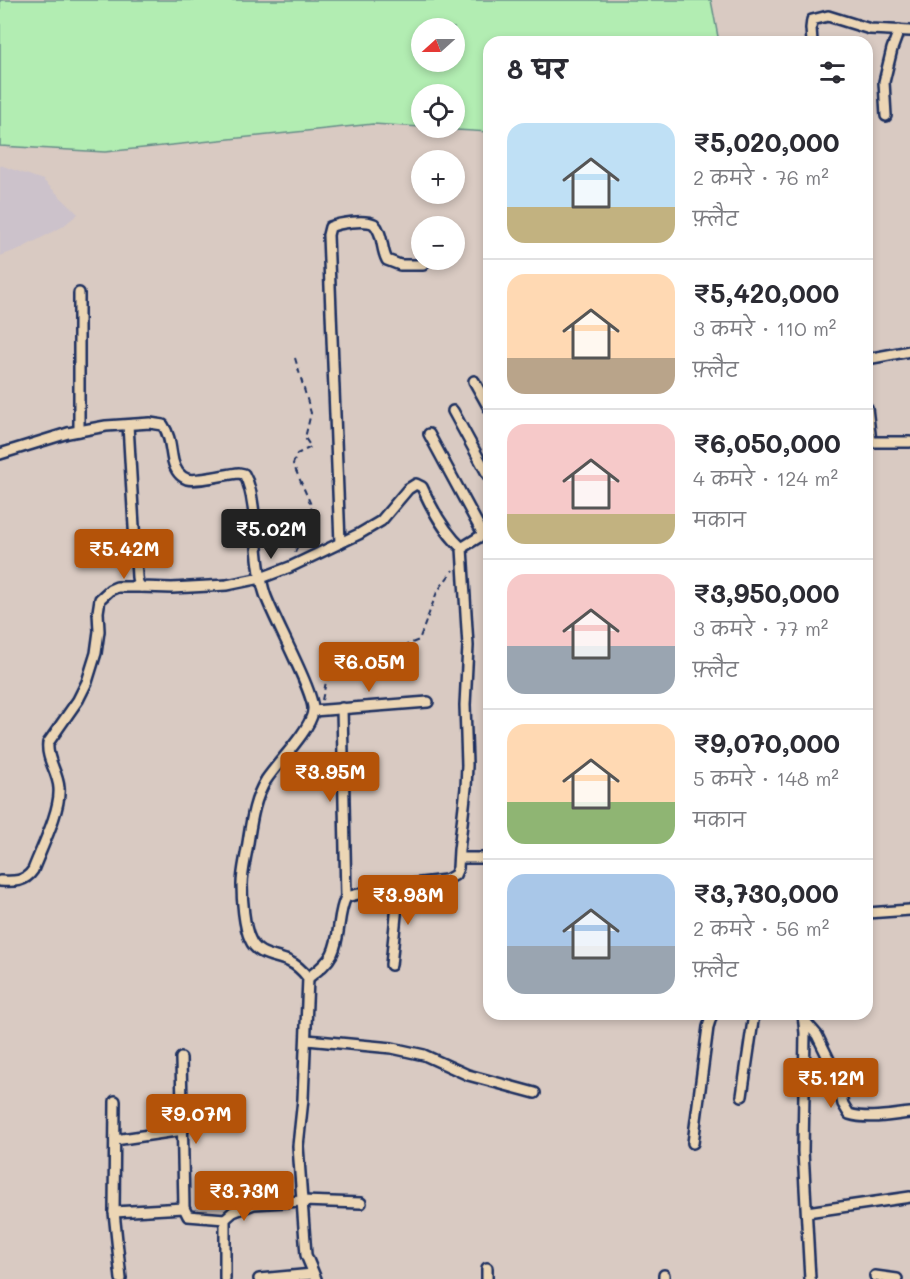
<!DOCTYPE html>
<html lang="hi">
<head>
<meta charset="utf-8">
<style>
	body { margin:0; font-family:Mali,"Playpen Sans Deva",sans-serif; background:#f2f2f3; color:#2b2b33; height:100vh; display:flex; flex-direction:column; font-size:22px; white-space:nowrap }
	* { box-sizing:border-box; margin:0 }
	p { font-size:20px; color:#7c7c81 }
	.icon { flex:none; width:33px; height:33px; fill:none; stroke:currentColor; stroke-width:2; stroke-linecap:round; stroke-linejoin:round }
	.map { position:relative; flex:1; overflow:hidden }
	.details { position:absolute; left:483px; top:36px; width:390px; height:984px; display:flex; flex-direction:column; background:#fff; border-radius:18px; box-shadow:0 3px 9px #0003 }
	.details>* { flex:none }
	.needle { width:39px; rotate:249deg }
	.tools { position:absolute; left:411px; top:18px; display:grid; gap:12px }
	.tools a { display:grid; place-items:center; width:54px; height:54px; border-radius:50%; background:#fff; box-shadow:0 3px 9px #0003; font-size:30px }
	.price { position:absolute; translate:-50% -51px; padding:0 14px; border-radius:6px; background:#b45309; color:#fff; font-size:20px; line-height:39px; filter:drop-shadow(0 2px 3px #0008) }
	.price::after { content:''; position:absolute; left:50%; top:36px; width:18px; height:14px; margin-left:-9px; background:inherit; clip-path:polygon(0 0,100% 0,50% 100%) }
	.price.current { background:#222; color:#fff }
	ul { padding:0; list-style:none }
	li { display:flex; align-items:center; gap:18px; height:150px; padding:0 24px }
	li+li { border-top:2px solid #e1e1e2 }
	li span { display:grid; place-items:center; flex:none; width:168px; height:120px; border-radius:18px; color:#555 }
	li>.icon { margin-inline-start:auto }
	span .icon { width:72px; height:72px; fill:#fffc; stroke-width:1 }
	li b { font-size:26px }
	h2 { display:flex; justify-content:space-between; align-items:center; height:72px; padding:0 24px; font-size:26px }
	.map>svg:first-child { display:block }
	.built { fill:#ccc2cb }
	.green { fill:#b2edb2; stroke:#668e88; stroke-width:1.5; fill-rule:evenodd }
	.lines { fill:none; stroke-linecap:round; stroke-linejoin:round }
	.street-casing { stroke:#1b2f5e; stroke-width:14 }
	.path { stroke:#1b2f5e; stroke-width:2; stroke-dasharray:6 4.5; stroke-linecap:butt }
	.street { stroke:#ecd6b5; stroke-width:9 }
</style>
</head>
<body>
<div class="map">
<svg width="910" height="1279" viewBox="0 0 910 1279">
	<rect width="100%" height="100%" fill="#d9cac2"/>
	<filter id="ink" filterUnits="userSpaceOnUse"><feTurbulence type="fractalNoise" baseFrequency=".0167" numOctaves="2"/><feDisplacementMap in="SourceGraphic" scale="12" xChannelSelector="R" yChannelSelector="G"/><feConvolveMatrix kernelMatrix="1 2 1 2 8 2 1 2 1" color-interpolation-filters="sRGB"/></filter>
	<g filter="url(#ink)">
		<!-- built -->
		<path class="built" d="M0,165L43,180L78,214L62,227L22,248L0,256Z"/>
		<!-- green -->
		<path class="green" d="M0,0H711L719,42H489V132L423,128H454V94H422L421,127L373,124L105,152L0,146ZM422,28H454V62H422Z"/>
		<g class="lines">
			<defs>
				<g id="street">
					<path d="M812,42L811,28L812,20L828,16L870,29L910,31"/>
					<path d="M886,116L884,82L892,49L899,30"/>
					<path d="M79,293V431"/>
					<path d="M867,359L910,351"/>
					<path d="M474,381L489,408"/>
					<path d="M867,408L871,442"/>
					<path d="M453,411L489,477"/>
					<path d="M128,425L137,577L138,583L141,587L172,588L227,585L261,578L290,567L359,534L381,521L408,489L416,484L422,487C432,509 444,532 462,548L468,646L465,705L467,765L466,788L459,850L458,868L455,875L446,880L387,887L346,897C337,915 341,936 332,954C327,964 317,971 308,978"/>
					<path d="M429,434L483,534"/>
					<path d="M867,442H910"/>
					<path d="M0,454L68,433L106,426L150,423L163,425C171,437 170,448 173,461C175,469 179,476 187,479C196,482 227,474 239,473L244,474C251,486 252,500 254,513C257,540 257,569 265,594C273,618 316,695 313,712C309,732 278,762 266,780C253,801 251,825 247,849C245,861 242,873 242,885C242,899 244,927 250,939C257,956 273,955 288,961C297,965 303,971 308,978L303,1099L298,1146L306,1255L316,1279"/>
					<path d="M340,543L328,235L330,227C339,223 365,219 374,224C376,226 378,229 379,232C383,241 382,251 387,260L400,265H423"/>
					<path d="M462,548L463,547L489,531"/>
					<path d="M342,708L346,897"/>
					<path d="M313,711L428,702"/>
					<path d="M459,858H489"/>
					<path d="M0,881C14,882 25,882 33,870C41,849 61,810 59,788C58,772 46,759 48,743L78,700L87,682L96,653L99,631L98,612L100,599L110,590L117,587H141"/>
					<path d="M867,913L910,910"/>
					<path d="M391,965L399,885"/>
					<path d="M803,1014L805,1033L803,1151L810,1279"/>
					<path d="M804,1020L817,1035L835,1072L843,1104L849,1114C868,1120 890,1115 910,1113"/>
					<path d="M307,1040L392,1048L424,1055L468,1075L535,1093"/>
					<path d="M181,1058L184,1208L188,1216L225,1219"/>
					<path d="M742,1096L754,1014"/>
					<path d="M115,1101L114,1212L121,1279"/>
					<path d="M115,1140L183,1130"/>
					<path d="M693,1143L708,1027L712,1014"/>
					<path d="M114,1212L184,1208"/>
					<path d="M807,1212L910,1197"/>
					<path d="M875,1276L897,1279"/>
					<path d="M225,1279V1219L233,1212L254,1204L302,1201L361,1203"/>
					<path d="M259,1279L313,1274"/>
					<path d="M487,1279V1268"/>
					<path d="M664,1279V1275"/>
				</g>
			</defs>
			<!-- street casing -->
			<use href="#street" class="street-casing"/>
			<!-- path -->
			<g class="path">
				<path d="M295,358L311,413L305,438L311,447L297,454L293,464L312,507L295,553"/>
				<path d="M322,700L326,682L338,668L359,660L390,652L419,640L437,592L453,570"/>
			</g>
			<!-- street -->
			<use href="#street" class="street"/>
		</g>
	</g>
</svg>
<div class="tools">
<a><svg class="needle" viewBox="-14 -14 28 28"><path d="M0-13l5 13h-10z" fill="#e53935"/><path d="M0 13l5-13h-10z" fill="#7c7c81"/></svg></a>
<a><svg class="icon" aria-label="locate" viewBox="0 0 24 24"><circle cx="12" cy="12" r="6"/><path d="M12 2v4M12 18v4M2 12h4M18 12h4"/></svg></a>
<a>+</a>
<a>−</a>
</div>
<b class="price current" style="left:271px;top:560px">₹5.02M</b>
<b class="price" style="left:124px;top:580px">₹5.42M</b>
<b class="price" style="left:369px;top:693px">₹6.05M</b>
<b class="price" style="left:330px;top:803px">₹3.95M</b>
<b class="price" style="left:408px;top:926px">₹3.98M</b>
<b class="price" style="left:831px;top:1109px">₹5.12M</b>
<b class="price" style="left:196px;top:1145px">₹9.07M</b>
<b class="price" style="left:244px;top:1222px">₹3.73M</b>
<section class="details">
<h2>8 घर<svg class="icon" aria-label="filters" viewBox="0 0 24 24"><path d="M4 7h16M4 17h16"/><circle cx="9" cy="7" r="2"/><circle cx="15" cy="17" r="2"/></svg></h2>
<ul>
<li><span style="background:linear-gradient(#bfe0f5 70%,#c2b280 0)"><svg class="icon" aria-label="home" viewBox="0 0 24 24"><path d="M3 11l9-7 9 7M6 9v11h12V9"/></svg></span><div><b>₹5,020,000</b><p>2 कमरे · 76 m²</p><p>फ़्लैट</p></div></li>
<li><span style="background:linear-gradient(#ffd9b3 70%,#b9a48a 0)"><svg class="icon" aria-label="home" viewBox="0 0 24 24"><path d="M3 11l9-7 9 7M6 9v11h12V9"/></svg></span><div><b>₹5,420,000</b><p>3 कमरे · 110 m²</p><p>फ़्लैट</p></div></li>
<li><span style="background:linear-gradient(#f6c9c9 75%,#c2b280 0)"><svg class="icon" aria-label="home" viewBox="0 0 24 24"><path d="M3 11l9-7 9 7M6 9v11h12V9"/></svg></span><div><b>₹6,050,000</b><p>4 कमरे · 124 m²</p><p>मकान</p></div></li>
<li><span style="background:linear-gradient(#f6c9c9 60%,#9aa5b1 0)"><svg class="icon" aria-label="home" viewBox="0 0 24 24"><path d="M3 11l9-7 9 7M6 9v11h12V9"/></svg></span><div><b>₹3,950,000</b><p>3 कमरे · 77 m²</p><p>फ़्लैट</p></div></li>
<li><span style="background:linear-gradient(#ffd9b3 65%,#8fb573 0)"><svg class="icon" aria-label="home" viewBox="0 0 24 24"><path d="M3 11l9-7 9 7M6 9v11h12V9"/></svg></span><div><b>₹9,070,000</b><p>5 कमरे · 148 m²</p><p>मकान</p></div></li>
<li><span style="background:linear-gradient(#a9c7e8 60%,#9aa5b1 0)"><svg class="icon" aria-label="home" viewBox="0 0 24 24"><path d="M3 11l9-7 9 7M6 9v11h12V9"/></svg></span><div><b>₹3,730,000</b><p>2 कमरे · 56 m²</p><p>फ़्लैट</p></div></li>
</ul>
</section>
</div>
</body>
</html>
